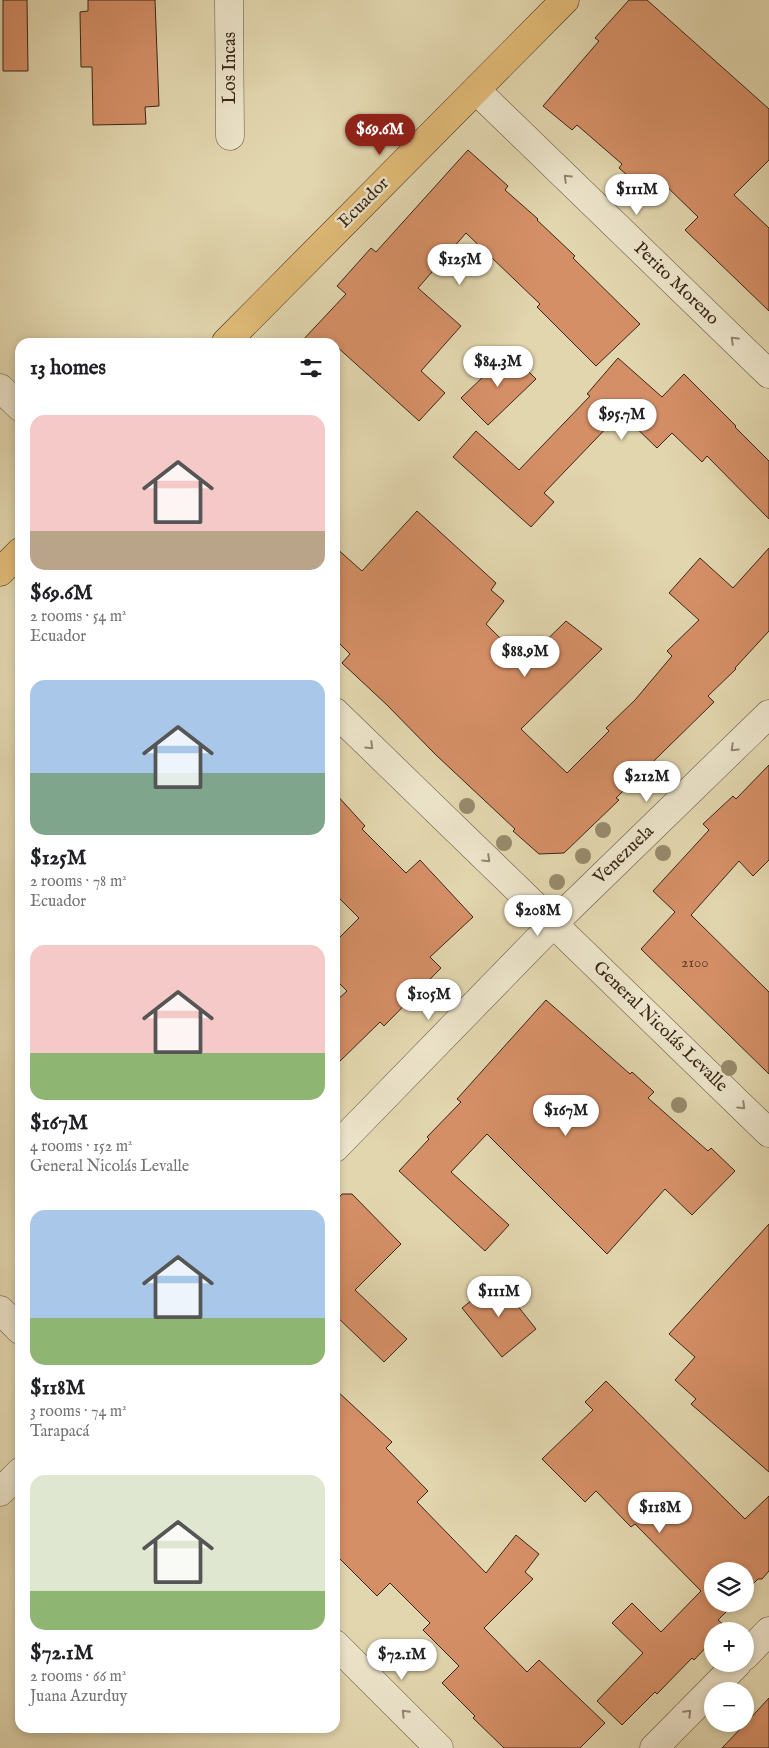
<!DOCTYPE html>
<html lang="en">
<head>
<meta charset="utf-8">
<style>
	body { margin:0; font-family:"IM FELL English",serif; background:#f6f6f6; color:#202124; height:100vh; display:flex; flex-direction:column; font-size:19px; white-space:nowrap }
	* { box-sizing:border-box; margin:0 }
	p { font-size:16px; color:#757577 }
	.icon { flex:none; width:28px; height:28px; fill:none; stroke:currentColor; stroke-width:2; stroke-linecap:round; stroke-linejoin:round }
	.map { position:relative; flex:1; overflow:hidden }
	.sheet { position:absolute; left:15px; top:338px; width:325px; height:1395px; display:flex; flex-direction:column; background:#fff; border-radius:15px; box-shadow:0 2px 8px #0003 }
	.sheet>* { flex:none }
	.buttons { position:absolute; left:704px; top:1562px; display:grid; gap:10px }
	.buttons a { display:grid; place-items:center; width:50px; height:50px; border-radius:50%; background:#fff; box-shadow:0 2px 8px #0003; font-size:25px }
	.price { position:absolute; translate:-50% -42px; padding:0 11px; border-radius:18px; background:#fff; color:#222; font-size:16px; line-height:32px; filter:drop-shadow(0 1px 2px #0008) }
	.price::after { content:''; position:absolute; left:50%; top:30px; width:15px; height:11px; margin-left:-8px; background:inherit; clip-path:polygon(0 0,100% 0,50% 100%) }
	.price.active { background:#8f2418; color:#fff }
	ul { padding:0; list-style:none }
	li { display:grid; align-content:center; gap:10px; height:265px; padding:0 15px }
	li span { display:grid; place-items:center; height:155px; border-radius:15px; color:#555 }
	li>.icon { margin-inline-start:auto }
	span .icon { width:90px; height:90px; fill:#fffc; stroke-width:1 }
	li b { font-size:21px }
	h2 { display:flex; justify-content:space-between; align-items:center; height:60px; padding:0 15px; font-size:21px }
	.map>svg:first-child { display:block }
	.building { fill:#d58f66; stroke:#3a2618 }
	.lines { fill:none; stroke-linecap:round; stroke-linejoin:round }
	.minor-casing { stroke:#64523e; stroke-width:29 }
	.major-casing { stroke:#3a2618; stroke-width:29 }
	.minor { stroke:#ece4ca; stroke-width:28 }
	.major { stroke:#e1bb77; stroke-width:28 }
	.tree { fill:#978a6b }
	.oneway { stroke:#938571 }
	.labels { text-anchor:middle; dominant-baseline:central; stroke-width:5; stroke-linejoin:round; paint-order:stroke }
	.number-label { font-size:15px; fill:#61402c }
	.street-label { font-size:18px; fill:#3a2618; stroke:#ece4ca }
</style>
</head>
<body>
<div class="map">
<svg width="769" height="1748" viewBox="0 0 769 1748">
	<rect width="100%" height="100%" fill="#e2d6ae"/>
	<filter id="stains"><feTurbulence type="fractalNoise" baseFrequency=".004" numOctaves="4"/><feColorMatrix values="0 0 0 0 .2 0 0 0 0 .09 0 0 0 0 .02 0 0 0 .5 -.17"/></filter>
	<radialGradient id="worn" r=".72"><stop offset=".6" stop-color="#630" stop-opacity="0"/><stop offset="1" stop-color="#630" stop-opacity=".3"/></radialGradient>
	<!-- building -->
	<g class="building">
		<path d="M3,0H27L28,71H3Z"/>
		<path d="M88,0H155L159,106L145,107L146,124L93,125L92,67H81L80,12L88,11Z"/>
		<path d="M629,0H647L769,109V160L734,195L769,228V311L685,230L698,217L660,180L648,193L619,168L622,164L577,125L572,130L543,106L599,41L595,38Z"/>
		<path d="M468,150L508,186L505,190L538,219L537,220L575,256L573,258L640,324L596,366L537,307L540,304L466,233L418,288L461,326L421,371L445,393L419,421L335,345V342H301L346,294L337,286L371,248L376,252Z"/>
		<path d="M509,352L536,379L488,425L461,398Z"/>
		<path d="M618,358L662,397L684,374L736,426L735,427L769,461V519L707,456L702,462L672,433L657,448L628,420L623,425L615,419L544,493L554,502L531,527L453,457L476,431L519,470L590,396L587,394Z"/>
		<path d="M417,511L496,583L491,590L504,601L486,624L524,662L566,621L602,649L521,729L567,773L609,731L606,728L635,700L672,656L667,651L699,620L669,593L700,558L733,588L769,548V631L735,668L736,669L708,696L714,702L616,798L619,800L564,853L539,854L513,831L515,829L435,754L387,705L342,663L350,654L335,639V547L362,571Z"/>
		<path d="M769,765V860L753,876L739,861L691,915L769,992V1074L641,949L675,912L653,891L709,830L703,824L733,796L736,799Z"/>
		<path d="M335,793L365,826L362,829L406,873L420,860L473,917L430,957L441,968L384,1026L380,1022L335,1066V1002L347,991L335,979V942L359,918L335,894Z"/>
		<path d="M546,1000L630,1074L632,1072L654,1092L648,1098L708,1151L711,1148L735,1171L692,1215L665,1189L607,1254L487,1134L451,1172L509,1225L485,1251L399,1171L429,1139L427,1137L461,1102L457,1099Z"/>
		<path d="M342,1194H352L401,1244L355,1290L407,1339L384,1362L335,1315V1202Z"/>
		<path d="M769,1224V1472L691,1404L696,1399L675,1380L695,1357L669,1334Z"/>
		<path d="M497,1280L536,1329L502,1357L462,1308Z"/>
		<path d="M606,1381L745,1519L769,1496V1571L762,1579H758L745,1592V1571H712V1604H734L718,1620L726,1627L722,1631H712V1641L694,1660L692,1658L657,1694L655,1692L622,1725L597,1701L643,1653L612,1623L632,1603L661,1632L701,1591L635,1524L631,1527L596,1491L585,1502L542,1459L593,1410L585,1402Z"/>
		<path d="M335,1389L392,1442L386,1448L428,1491L417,1502L486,1573L516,1535L539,1554L525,1572L533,1579L484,1628L527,1672L539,1660L605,1723L580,1748H504L473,1718L475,1716L442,1683L459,1666L423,1630L430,1623L390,1583L377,1596L335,1554Z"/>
		<path d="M769,1698V1748H722L745,1724Z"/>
	</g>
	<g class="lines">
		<defs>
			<g id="minor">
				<path d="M229,0L230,136"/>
				<path d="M476,90L769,374"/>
				<path d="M0,388L20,407"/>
				<path d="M335,712L769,1133"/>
				<path d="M335,1148L554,923L769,714"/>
				<path d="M0,1310L20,1330"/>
				<path d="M0,1492L20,1472"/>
				<path d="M335,1644L439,1748"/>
				<path d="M745,1656L769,1631"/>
				<path d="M654,1748L737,1664"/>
			</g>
			<g id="major">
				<path d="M226,342L565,0"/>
				<path d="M0,572L20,552"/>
			</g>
		</defs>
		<!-- minor casing -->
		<use href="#minor" class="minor-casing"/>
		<!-- major casing -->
		<use href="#major" class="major-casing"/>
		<!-- minor -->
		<use href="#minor" class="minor"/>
		<!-- major -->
		<use href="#major" class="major"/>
	</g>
	<!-- trees -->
	<g class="tree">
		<circle cx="467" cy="806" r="8"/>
		<circle cx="603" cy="830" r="8"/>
		<circle cx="504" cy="843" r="8"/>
		<circle cx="663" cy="853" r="8"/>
		<circle cx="583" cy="856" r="8"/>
		<circle cx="557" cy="882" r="8"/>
		<circle cx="729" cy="1068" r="8"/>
		<circle cx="679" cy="1105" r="8"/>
	</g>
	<!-- one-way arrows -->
	<defs><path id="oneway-chevron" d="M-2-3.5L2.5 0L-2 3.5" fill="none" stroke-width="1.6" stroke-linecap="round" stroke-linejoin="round" transform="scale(1.25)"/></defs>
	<g class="oneway">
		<use href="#oneway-chevron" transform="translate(567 178) rotate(-136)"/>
		<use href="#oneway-chevron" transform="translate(734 340) rotate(-136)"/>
		<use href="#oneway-chevron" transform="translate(370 746) rotate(44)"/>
		<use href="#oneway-chevron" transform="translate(734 748) rotate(136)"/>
		<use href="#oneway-chevron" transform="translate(487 859) rotate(44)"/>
		<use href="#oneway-chevron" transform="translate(742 1106) rotate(44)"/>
		<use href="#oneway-chevron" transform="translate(405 1713) rotate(-135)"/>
		<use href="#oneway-chevron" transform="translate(688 1713) rotate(-45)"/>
	</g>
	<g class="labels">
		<!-- number labels -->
		<g class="number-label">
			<text x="695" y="962">2100</text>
		</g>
		<!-- street labels -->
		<g class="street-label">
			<text transform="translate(230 68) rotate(-90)">Los Incas</text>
			<text transform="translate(364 203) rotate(-45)">Ecuador</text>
			<text transform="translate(676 284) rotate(44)">Perito Moreno</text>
			<text transform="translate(624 855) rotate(-44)">Venezuela</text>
			<text transform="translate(660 1027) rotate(44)">General Nicolás Levalle</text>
		</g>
	</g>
	<rect width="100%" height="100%" filter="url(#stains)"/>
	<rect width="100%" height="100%" fill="url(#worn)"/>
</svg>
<div class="buttons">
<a><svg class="icon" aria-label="layers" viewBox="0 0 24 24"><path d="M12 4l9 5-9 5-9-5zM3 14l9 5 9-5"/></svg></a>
<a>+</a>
<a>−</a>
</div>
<b class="price active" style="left:380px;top:156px">$69.6M</b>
<b class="price" style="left:637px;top:216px">$111M</b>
<b class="price" style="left:460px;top:286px">$125M</b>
<b class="price" style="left:498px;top:388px">$84.3M</b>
<b class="price" style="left:622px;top:441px">$95.7M</b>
<b class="price" style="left:525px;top:678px">$88.9M</b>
<b class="price" style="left:647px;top:803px">$212M</b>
<b class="price" style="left:538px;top:937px">$208M</b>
<b class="price" style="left:429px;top:1021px">$105M</b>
<b class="price" style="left:566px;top:1137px">$167M</b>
<b class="price" style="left:499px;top:1318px">$111M</b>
<b class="price" style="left:660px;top:1534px">$118M</b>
<b class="price" style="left:402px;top:1681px">$72.1M</b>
<section class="sheet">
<h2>13 homes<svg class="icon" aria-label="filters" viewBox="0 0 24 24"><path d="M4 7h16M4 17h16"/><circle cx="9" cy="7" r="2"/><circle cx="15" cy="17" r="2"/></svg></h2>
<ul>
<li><span style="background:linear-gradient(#f6c9c9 75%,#b9a48a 0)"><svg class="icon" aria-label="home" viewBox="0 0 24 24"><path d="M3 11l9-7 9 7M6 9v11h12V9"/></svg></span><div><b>$69.6M</b><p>2 rooms · 54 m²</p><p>Ecuador</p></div></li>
<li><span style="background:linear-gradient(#a9c7e8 60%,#7fa58c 0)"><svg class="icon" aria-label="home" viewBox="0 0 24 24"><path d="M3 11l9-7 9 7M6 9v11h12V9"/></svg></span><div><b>$125M</b><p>2 rooms · 78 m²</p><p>Ecuador</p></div></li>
<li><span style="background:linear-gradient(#f6c9c9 70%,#8fb573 0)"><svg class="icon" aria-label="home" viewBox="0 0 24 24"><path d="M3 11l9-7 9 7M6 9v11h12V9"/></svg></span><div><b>$167M</b><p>4 rooms · 152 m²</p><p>General Nicolás Levalle</p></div></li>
<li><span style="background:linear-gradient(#a9c7e8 70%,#8fb573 0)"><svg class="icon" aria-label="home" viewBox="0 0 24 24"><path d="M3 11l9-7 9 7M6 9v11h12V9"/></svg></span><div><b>$118M</b><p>3 rooms · 74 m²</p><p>Tarapacá</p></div></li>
<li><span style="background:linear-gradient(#dfe7d0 75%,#8fb573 0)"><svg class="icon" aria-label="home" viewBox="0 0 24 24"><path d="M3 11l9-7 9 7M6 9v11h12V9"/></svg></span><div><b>$72.1M</b><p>2 rooms · 66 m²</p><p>Juana Azurduy</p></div></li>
</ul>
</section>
</div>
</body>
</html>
